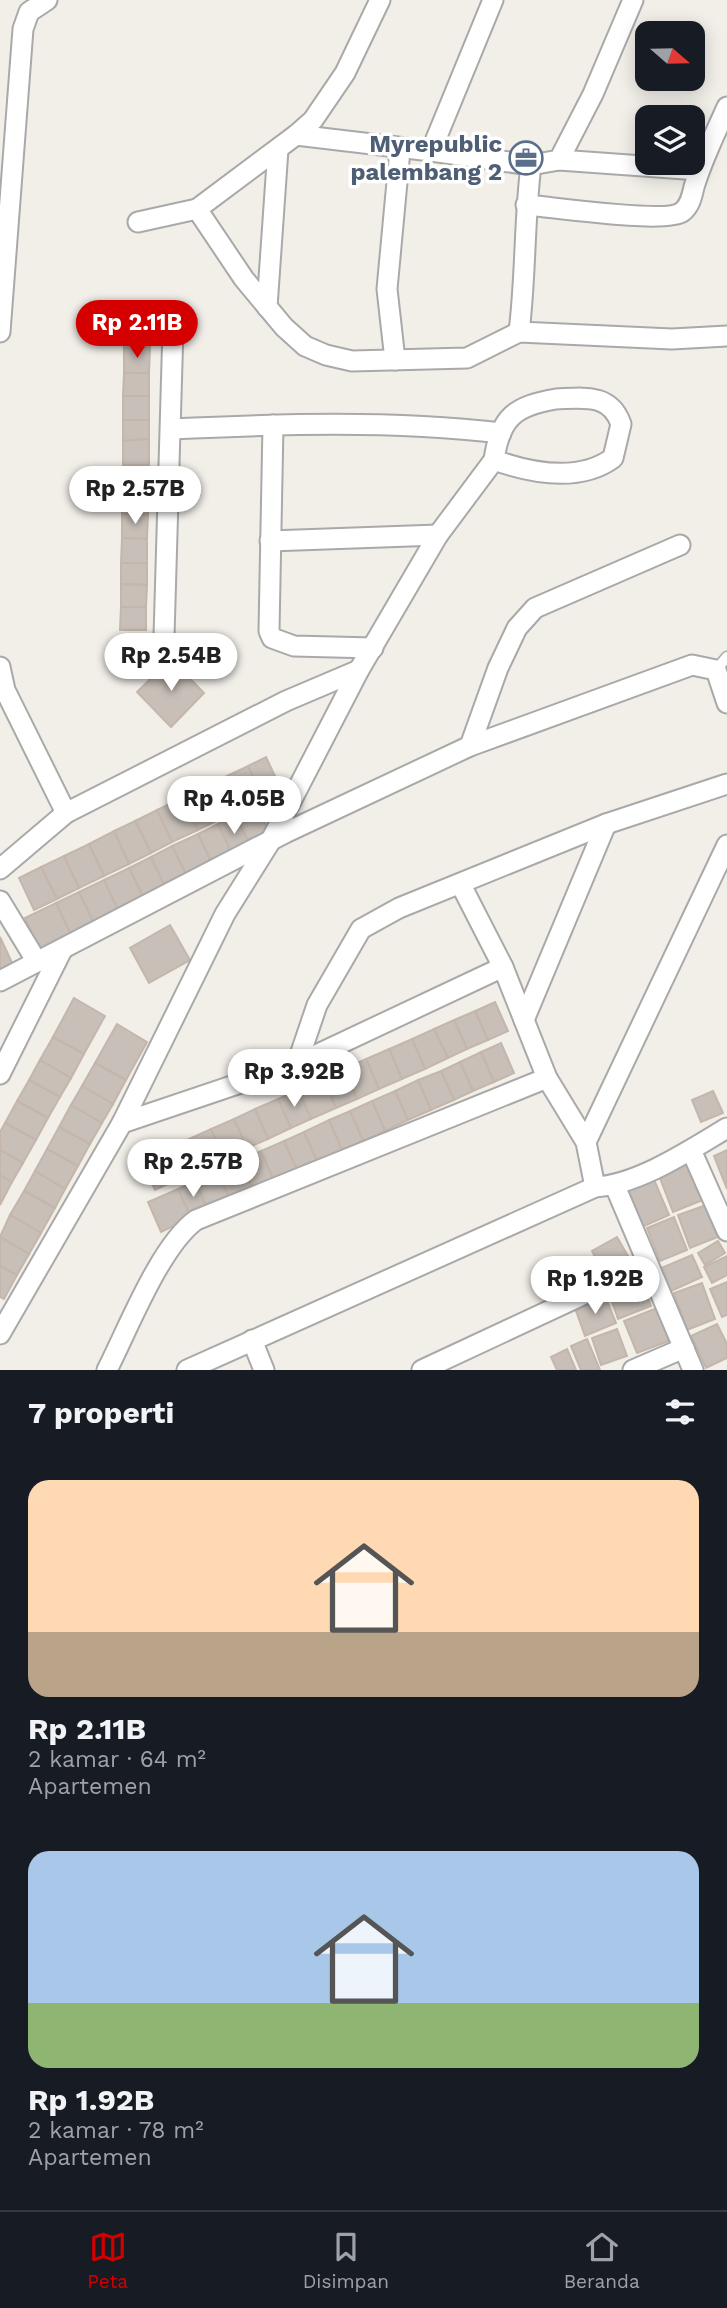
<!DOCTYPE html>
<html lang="id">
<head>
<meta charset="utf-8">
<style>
	body { margin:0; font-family:"Work Sans",sans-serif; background:#242831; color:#f1f3f6; height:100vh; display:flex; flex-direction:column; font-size:26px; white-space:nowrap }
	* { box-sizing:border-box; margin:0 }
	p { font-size:23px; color:#9ea1a6 }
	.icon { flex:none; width:38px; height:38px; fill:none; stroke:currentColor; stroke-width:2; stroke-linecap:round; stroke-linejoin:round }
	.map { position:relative; height:1370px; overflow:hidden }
	.details { display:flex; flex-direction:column; background:#171b24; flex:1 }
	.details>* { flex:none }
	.needle { width:46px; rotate:110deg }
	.controls { position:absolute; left:635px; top:21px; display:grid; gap:14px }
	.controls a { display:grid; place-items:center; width:70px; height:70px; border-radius:14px; background:#171b24; box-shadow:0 4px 18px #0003; font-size:35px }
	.price { position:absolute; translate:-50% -60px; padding:0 16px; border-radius:24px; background:#fff; color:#222; font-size:23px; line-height:46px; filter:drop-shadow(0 2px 4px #0008) }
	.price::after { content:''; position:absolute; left:50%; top:42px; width:21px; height:16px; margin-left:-10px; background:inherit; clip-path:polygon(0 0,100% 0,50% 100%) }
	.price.selected { background:#d40000; color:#fff }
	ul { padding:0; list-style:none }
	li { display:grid; align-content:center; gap:14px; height:371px; padding:0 28px }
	li span { display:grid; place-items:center; height:217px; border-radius:21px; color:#555 }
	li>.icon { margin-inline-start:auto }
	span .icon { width:126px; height:126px; fill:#fffc; stroke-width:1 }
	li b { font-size:30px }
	h2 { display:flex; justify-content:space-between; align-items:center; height:84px; padding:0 28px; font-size:30px }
	.menu { display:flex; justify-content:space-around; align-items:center; height:98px; border-top:2px solid #363941; background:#171b24; font-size:19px; color:#9ea1a6 }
	.menu a { display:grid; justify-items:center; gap:4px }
	.menu .selected { color:#d40000 }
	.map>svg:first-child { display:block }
	.building { fill:#c7bfb8; stroke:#c4b6ab; stroke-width:2 }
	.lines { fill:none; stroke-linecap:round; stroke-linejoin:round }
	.service-casing { stroke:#a9a9a9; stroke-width:13 }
	.minor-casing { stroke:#a9a9a9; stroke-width:23 }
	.service { stroke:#fff; stroke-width:10 }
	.minor { stroke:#fff; stroke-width:19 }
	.labels { text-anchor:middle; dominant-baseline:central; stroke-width:7; stroke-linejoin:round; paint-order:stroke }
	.service-label { font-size:24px; font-weight:bold; fill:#4e5e75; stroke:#fff; text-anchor:end }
</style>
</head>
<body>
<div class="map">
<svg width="727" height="1370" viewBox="0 0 727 1370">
	<rect width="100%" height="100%" fill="#f2efe9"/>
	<!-- building -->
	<g class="building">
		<path d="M125,302H151L150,326H124Z"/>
		<rect x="124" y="326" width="26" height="22"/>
		<path d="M124,348H150L149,373H124Z"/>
		<path d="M124,373H149V396H123Z"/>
		<rect x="123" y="396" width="26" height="24"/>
		<path d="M123,420H149V439L123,441Z"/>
		<path d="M149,439V465H123V441Z"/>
		<path d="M123,465H149L148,488L122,487Z"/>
		<path d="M122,487L148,488V514H122Z"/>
		<path d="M122,514H148L147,539L122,538Z"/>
		<path d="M122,538L147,539V563H121Z"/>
		<path d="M121,563H147V585L121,584Z"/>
		<path d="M121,584L147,585L146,607H121Z"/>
		<path d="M121,607H146V630H120Z"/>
		<path d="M171,659L204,693L171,727L137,692Z"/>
		<path d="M266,757L281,789L263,798L248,766Z"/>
		<path d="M248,766L263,798L241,809L225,777Z"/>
		<path d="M225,777L241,809L218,820L202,788Z"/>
		<path d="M202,788L218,820L198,830L182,798Z"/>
		<path d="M182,798L198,830L172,842L157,810Z"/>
		<path d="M256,805L272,837L251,847L235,815Z"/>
		<path d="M157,810L172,842L151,853L135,821Z"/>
		<path d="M235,815L251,847L233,856L218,824Z"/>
		<path d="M135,821L151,853L129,864L114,831Z"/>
		<path d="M218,824L233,856L213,866L198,834Z"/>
		<path d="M114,831L129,864L104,876L89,844Z"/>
		<path d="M198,834L213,866L188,878L172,846Z"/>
		<path d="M89,844L104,876L79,888L64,856Z"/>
		<path d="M172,846L188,878L166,889L151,857Z"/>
		<path d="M64,856L79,888L57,899L41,867Z"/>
		<path d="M151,857L166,889L144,899L129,868Z"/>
		<path d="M41,867L57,899L34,910L19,878Z"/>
		<path d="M129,868L144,899L119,912L104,880Z"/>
		<path d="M104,880L119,912L94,924L79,892Z"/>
		<path d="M79,892L94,924L71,935L56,903Z"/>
		<path d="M56,903L71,935L40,950L25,918Z"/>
		<path d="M170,925L190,960L149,983L130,948Z"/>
		<path d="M0,937L15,969L0,977Z"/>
		<path d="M74,998L105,1016L84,1054L53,1037Z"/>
		<path d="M495,1002L508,1031L488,1040L475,1011Z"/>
		<path d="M475,1011L488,1040L467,1049L454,1020Z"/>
		<path d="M454,1020L467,1049L448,1058L434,1029Z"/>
		<path d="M117,1024L147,1042L126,1080L95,1063Z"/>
		<path d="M434,1029L448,1058L425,1069L412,1039Z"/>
		<path d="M53,1037L84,1054L71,1078L40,1060Z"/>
		<path d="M412,1039L425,1069L402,1079L389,1049Z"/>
		<path d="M501,1043L514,1073L494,1082L481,1052Z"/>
		<path d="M389,1049L402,1079L379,1089L366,1059Z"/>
		<path d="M481,1052L494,1082L473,1091L460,1062Z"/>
		<path d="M366,1059L379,1089L357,1099L344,1069Z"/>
		<path d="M40,1060L71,1078L60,1097L29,1080Z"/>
		<path d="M460,1062L473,1091L454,1100L441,1071Z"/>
		<path d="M95,1063L126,1080L113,1104L82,1086Z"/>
		<path d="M344,1069L357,1099L336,1108L323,1079Z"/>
		<path d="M441,1071L454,1100L431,1110L418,1080Z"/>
		<path d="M323,1079L336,1108L311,1119L298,1090Z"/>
		<path d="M29,1080L60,1097L48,1118L17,1101Z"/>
		<path d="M418,1080L431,1110L408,1120L395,1091Z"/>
		<path d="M82,1086L113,1104L102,1123L71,1105Z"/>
		<path d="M298,1090L311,1119L291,1128L278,1099Z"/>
		<path d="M395,1091L408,1120L385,1131L372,1101Z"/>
		<path d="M713,1091L723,1113L701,1122L692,1100Z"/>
		<path d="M278,1099L291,1128L268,1139L255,1109Z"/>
		<path d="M17,1101L48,1118L36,1140L5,1123Z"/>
		<path d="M372,1101L385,1131L363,1141L350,1111Z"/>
		<path d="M71,1105L102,1123L90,1144L59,1127Z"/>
		<path d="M255,1109L268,1139L247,1148L234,1119Z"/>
		<path d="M350,1111L363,1141L342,1150L329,1120Z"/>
		<path d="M234,1119L247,1148L224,1159L211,1129Z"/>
		<path d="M329,1120L342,1150L317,1161L304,1132Z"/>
		<path d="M5,1123L36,1140L23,1163L0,1150V1132Z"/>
		<path d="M59,1127L90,1144L78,1166L47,1149Z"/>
		<path d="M211,1129L224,1159L202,1169L189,1139Z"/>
		<path d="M304,1132L317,1161L297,1170L284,1141Z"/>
		<path d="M189,1139L202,1169L185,1176L172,1147Z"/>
		<path d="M284,1141L297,1170L274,1181L261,1151Z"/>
		<path d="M172,1147L185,1176L155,1190L141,1160Z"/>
		<path d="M47,1149L78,1166L65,1189L35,1171Z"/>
		<path d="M0,1150L23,1163L12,1182L0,1175Z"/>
		<path d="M727,1150V1189L714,1156Z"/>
		<path d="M261,1151L274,1181L253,1190L240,1160Z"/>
		<path d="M240,1160L253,1190L230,1200L217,1171Z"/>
		<path d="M688,1161L703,1200L673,1212L658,1173Z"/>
		<path d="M35,1171L65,1189L55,1208L24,1191Z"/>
		<path d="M217,1171L230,1200L208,1210L195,1181Z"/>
		<path d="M0,1175L12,1182L0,1205Z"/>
		<path d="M652,1175L669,1215L642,1227L625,1187Z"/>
		<path d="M195,1181L208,1210L191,1218L178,1189Z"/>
		<path d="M178,1189L191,1218L161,1232L148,1202Z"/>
		<path d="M24,1191L55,1208L41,1233L10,1215Z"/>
		<path d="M706,1205L718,1237L690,1248L678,1215Z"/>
		<path d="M10,1215L41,1233L29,1254L0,1237Z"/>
		<path d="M674,1217L687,1250L660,1261L647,1228Z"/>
		<path d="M0,1237L29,1254L17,1275L0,1266Z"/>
		<path d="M617,1237L629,1258L603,1273L592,1251Z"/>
		<path d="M718,1241L725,1253L705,1265L698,1253Z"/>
		<path d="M692,1255L702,1277L669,1292L659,1269Z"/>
		<path d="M727,1256V1275L712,1283L704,1267Z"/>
		<path d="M0,1266L17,1275L4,1299L0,1297Z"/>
		<path d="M640,1278L651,1306L618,1319L608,1290Z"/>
		<path d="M727,1282V1315L722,1317L710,1289Z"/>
		<path d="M702,1283L715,1319L687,1330L674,1293Z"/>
		<path d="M605,1296L616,1323L585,1336L575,1308Z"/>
		<path d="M657,1308L669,1341L637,1353L624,1321Z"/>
		<path d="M717,1324L727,1344V1358L706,1368L691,1336Z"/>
		<path d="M617,1329L627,1356L601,1365L592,1338Z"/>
		<path d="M587,1339L600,1370H581L571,1346Z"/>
		<path d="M567,1349L576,1370H557L551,1357Z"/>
	</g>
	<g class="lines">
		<defs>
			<path id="service" d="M716,670L727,657"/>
			<g id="minor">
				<path d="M296,135L431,151L493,0"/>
				<path d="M431,151L531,165"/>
				<path d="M559,160L699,170"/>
				<path d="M526,205C552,207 666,224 682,212C690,206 692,196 694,187C702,160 715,134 727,107"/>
				<path d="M197,209L244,279L284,327L305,346L326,355L352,361L467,358L519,332L672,339L727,336"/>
				<path d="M138,222L197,209L296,135L313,120L345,73L380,0"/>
				<path d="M267,307L278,149"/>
				<path d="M0,332L23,29L29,12L47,0"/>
				<path d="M519,332C526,276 524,221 531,165L559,160L593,94L633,0"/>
				<path d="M395,360L387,289L400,150"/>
				<path d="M556,399C584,398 610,393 621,424L613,458C579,483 531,473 494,460C500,417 515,406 556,399Z"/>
				<path d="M273,425L269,631L272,638L294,646L373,648"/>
				<path d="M171,429C280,424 392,420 501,433"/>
				<path d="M270,541L438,535"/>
				<path d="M164,636L173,328"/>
				<path d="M0,667L5,690L66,813"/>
				<path d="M470,746L498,668L517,628L535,608L680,545"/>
				<path d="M0,869L66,813L286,701L359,670"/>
				<path d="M461,885L503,967L547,1078L586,1142L595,1187"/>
				<path d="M0,901L37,962"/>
				<path d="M0,981L285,833L470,746L692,665L716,670L727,703"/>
				<path d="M524,1020L606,824"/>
				<path d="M297,1064L317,1005L361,929L399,908L606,824L727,784"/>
				<path d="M0,1074L62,950"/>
				<path d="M122,1123L297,1064L503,967"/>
				<path d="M586,1142L727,845"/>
				<path d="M691,1150L727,1231"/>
				<path d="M615,1186L693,1370"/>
				<path d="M0,1334L122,1123L225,914L270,842L359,670L438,535L494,460"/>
				<path d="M252,1340L264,1370"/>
				<path d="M107,1370C128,1329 160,1246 196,1220L547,1078"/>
				<path d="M187,1370L595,1187C638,1185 690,1150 727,1128"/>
				<path d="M422,1370L647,1265"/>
				<path d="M633,1370L684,1348"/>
			</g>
		</defs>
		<!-- service casing -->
		<use href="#service" class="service-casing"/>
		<!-- minor casing -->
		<use href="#minor" class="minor-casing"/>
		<!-- service -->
		<use href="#service" class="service"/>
		<!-- minor -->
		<use href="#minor" class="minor"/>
	</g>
	<!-- icons -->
	<defs>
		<symbol id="office-ring" viewBox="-11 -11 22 22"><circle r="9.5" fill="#fff" stroke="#5c6f8a" stroke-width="1.5"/><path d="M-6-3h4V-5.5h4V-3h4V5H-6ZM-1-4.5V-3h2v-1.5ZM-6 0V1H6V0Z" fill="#5c6f8a"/></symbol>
	</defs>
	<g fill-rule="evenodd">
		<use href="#office-ring" x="507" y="139" width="38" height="38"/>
	</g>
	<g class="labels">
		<!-- service labels -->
		<g class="service-label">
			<text x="502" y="144">Myrepublic<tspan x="502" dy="28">palembang 2</tspan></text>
		</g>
	</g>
</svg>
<div class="controls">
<a><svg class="needle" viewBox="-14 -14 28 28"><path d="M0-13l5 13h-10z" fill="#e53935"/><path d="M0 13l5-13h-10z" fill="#9ea1a6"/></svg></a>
<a><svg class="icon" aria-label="layers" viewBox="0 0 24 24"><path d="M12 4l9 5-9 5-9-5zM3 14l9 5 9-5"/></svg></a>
</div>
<b class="price selected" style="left:137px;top:360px">Rp 2.11B</b>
<b class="price" style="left:135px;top:526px">Rp 2.57B</b>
<b class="price" style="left:171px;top:693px">Rp 2.54B</b>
<b class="price" style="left:234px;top:836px">Rp 4.05B</b>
<b class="price" style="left:294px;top:1109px">Rp 3.92B</b>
<b class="price" style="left:193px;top:1199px">Rp 2.57B</b>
<b class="price" style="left:595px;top:1316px">Rp 1.92B</b>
</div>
<section class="details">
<h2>7 properti<svg class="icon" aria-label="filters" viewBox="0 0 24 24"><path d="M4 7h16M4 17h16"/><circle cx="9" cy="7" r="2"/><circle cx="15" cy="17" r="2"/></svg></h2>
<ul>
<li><span style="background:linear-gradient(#ffd9b3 70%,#b9a48a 0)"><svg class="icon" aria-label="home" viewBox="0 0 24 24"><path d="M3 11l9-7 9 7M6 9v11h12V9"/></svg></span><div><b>Rp 2.11B</b><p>2 kamar · 64 m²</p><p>Apartemen</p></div></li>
<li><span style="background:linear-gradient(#a9c7e8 70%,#8fb573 0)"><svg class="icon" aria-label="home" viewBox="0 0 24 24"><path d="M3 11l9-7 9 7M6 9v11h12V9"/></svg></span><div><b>Rp 1.92B</b><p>2 kamar · 78 m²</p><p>Apartemen</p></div></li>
</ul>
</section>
<nav class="menu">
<a class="selected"><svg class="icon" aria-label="map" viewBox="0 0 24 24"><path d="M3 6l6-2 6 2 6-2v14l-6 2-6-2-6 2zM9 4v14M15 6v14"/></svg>Peta</a>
<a><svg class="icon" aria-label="saved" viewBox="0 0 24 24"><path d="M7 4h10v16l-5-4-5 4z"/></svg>Disimpan</a>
<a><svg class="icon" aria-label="home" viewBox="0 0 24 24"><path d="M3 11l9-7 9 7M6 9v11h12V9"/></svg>Beranda</a>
</nav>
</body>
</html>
